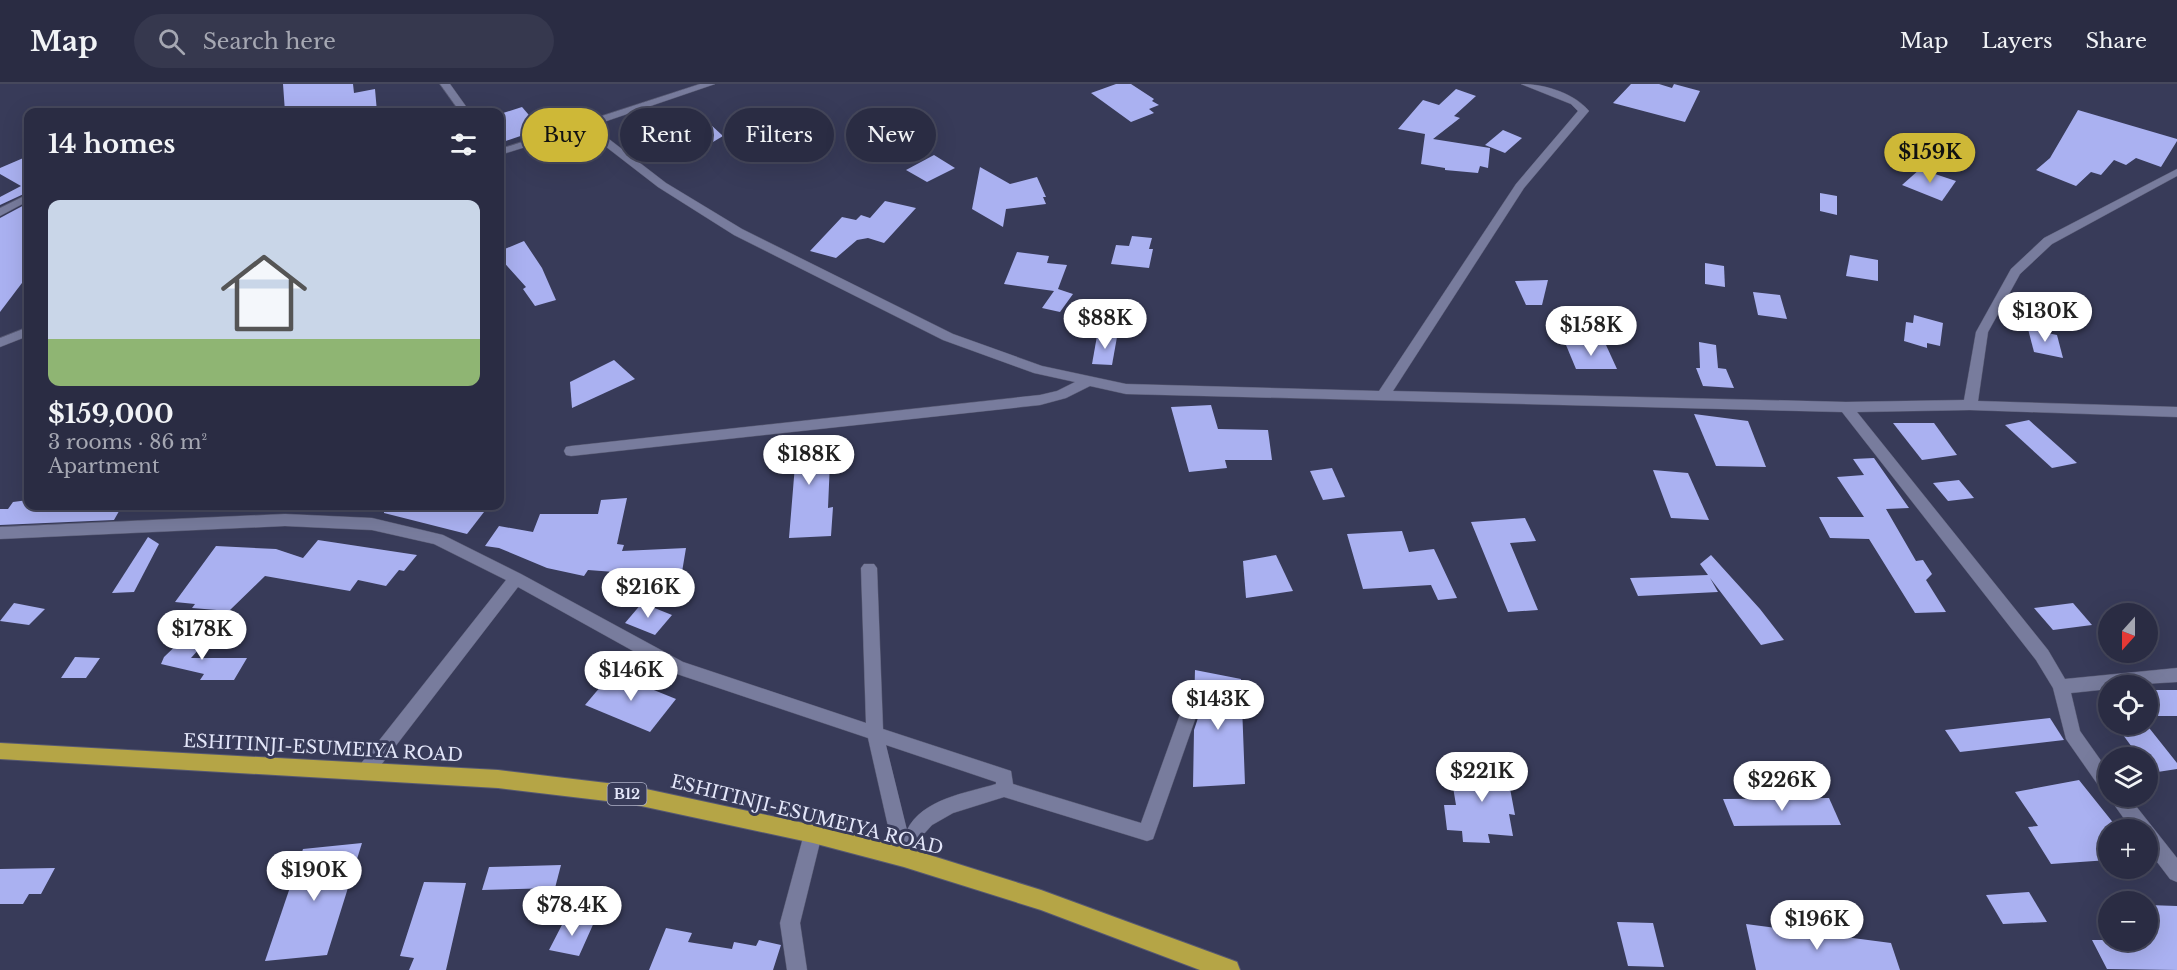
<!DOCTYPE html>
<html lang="en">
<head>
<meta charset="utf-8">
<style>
	body { margin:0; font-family:"Libre Baskerville",serif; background:#36384e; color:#f1f3f6; height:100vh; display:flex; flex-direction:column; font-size:22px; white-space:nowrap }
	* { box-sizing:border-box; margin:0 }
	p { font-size:20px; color:#a5a7b2 }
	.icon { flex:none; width:33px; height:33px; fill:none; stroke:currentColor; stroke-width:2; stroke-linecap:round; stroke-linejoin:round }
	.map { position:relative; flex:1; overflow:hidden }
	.side { position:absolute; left:24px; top:24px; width:480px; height:402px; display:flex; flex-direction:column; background:#2a2c43; border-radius:12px; box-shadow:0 6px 24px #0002,0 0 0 2px #46485c }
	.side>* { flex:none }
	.banner { position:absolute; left:522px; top:24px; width:570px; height:54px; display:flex; gap:12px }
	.needle { width:39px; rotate:201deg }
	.tools { position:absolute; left:2098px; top:519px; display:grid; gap:12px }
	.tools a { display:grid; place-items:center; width:60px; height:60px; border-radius:50%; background:#2a2c43; box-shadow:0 6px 24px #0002,0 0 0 2px #46485c; font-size:30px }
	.price { position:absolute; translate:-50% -51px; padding:0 14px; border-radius:21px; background:#fff; color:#222; font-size:20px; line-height:39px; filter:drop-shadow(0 2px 3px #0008) }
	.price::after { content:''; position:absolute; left:50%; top:36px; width:18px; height:14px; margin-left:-9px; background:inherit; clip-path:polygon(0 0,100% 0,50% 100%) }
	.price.active { background:#ceb837; color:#111 }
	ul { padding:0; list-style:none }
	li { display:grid; align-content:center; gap:12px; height:318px; padding:0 24px }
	li span { display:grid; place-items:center; height:186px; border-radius:12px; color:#555 }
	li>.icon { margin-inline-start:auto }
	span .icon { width:108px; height:108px; fill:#fffc; stroke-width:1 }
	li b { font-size:26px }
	h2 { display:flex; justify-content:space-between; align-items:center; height:72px; padding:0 24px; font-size:26px }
	.chip { padding:0 21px; border-radius:27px; background:#2a2c43; box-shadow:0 6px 24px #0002,0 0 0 2px #46485c; font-size:21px; line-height:54px }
	.chip.active { background:#ceb837; color:#111 }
	header { display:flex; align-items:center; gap:36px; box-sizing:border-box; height:84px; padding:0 30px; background:#2a2c43; border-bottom:2px solid #46485c }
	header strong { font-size:28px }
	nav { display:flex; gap:33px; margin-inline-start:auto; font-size:21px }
	.search { width:420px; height:54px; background:#36384e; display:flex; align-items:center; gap:15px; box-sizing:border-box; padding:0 21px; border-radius:33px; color:#a5a7b2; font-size:22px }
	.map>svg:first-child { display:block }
	.building { fill:#aab1f1 }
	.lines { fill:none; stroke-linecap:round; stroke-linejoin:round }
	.minor-casing { stroke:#575972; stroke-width:1 }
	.trunk-casing { stroke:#575972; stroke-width:2 }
	.minor { fill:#787c9d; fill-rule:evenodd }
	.trunk { fill:#b5a546; fill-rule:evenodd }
	.labels { text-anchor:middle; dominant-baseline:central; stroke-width:6; stroke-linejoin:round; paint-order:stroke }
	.shield { fill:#383b59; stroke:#b0b3c9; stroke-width:1.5 }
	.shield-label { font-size:14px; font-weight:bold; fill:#e3e6f9 }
	.near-street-label { font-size:18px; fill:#e3e6f9; stroke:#383b59 }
</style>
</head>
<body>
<header>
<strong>Map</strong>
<div class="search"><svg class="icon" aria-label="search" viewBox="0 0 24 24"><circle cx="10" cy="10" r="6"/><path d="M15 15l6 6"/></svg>Search here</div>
<nav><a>Map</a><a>Layers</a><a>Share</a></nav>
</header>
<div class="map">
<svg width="2177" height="886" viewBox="0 0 2177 886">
	<rect width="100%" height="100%" fill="#383b59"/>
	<!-- building -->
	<g class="building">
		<path d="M283,0H353L354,9L375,5L377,28H285Z"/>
		<path d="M1116,0H1131L1154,15L1152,17L1159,21L1149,25L1154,29L1131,38L1091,9Z"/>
		<path d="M1631,0H1659L1672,4L1674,0L1700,7L1685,38L1613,19Z"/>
		<path d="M1456,5L1476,12L1454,32L1460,34L1433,55L1490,64L1488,84L1480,82L1478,89L1445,86V84L1421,80L1425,50L1398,45L1423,16L1439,21Z"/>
		<path d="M522,23L541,45L500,59V30Z"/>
		<path d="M2078,26L2177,55V57L2161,83L2136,74L2126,81L2114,76L2101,91L2091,88L2076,102L2036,86L2050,74Z"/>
		<path d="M791,39L809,50L788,61L770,49Z"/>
		<path d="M710,40L723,52L683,76L664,66Z"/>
		<path d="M1503,46L1522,54L1505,69L1485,61Z"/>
		<path d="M934,71L955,84L927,98L906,86Z"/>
		<path d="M28,72V108L0,121V113L21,102L0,90V84Z"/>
		<path d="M980,83L1010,100L1037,93L1046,113H1043L1046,120L1006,125L1003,143L972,125Z"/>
		<path d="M1920,85L1956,97L1942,117L1902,101Z"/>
		<path d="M1820,109L1837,112V131L1820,127Z"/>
		<path d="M885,117L916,124L884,159L868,154L857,156L836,174L810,167L842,133L856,136L861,131L870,134Z"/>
		<path d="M28,119V191L0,228V134Z"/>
		<path d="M1132,152L1152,154L1149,165H1153L1149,184L1111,180L1116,161L1129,162Z"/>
		<path d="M524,157L542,184L556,216L535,222L523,205L526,203L500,174V167Z"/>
		<path d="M1017,168L1049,172L1047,179L1067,181L1058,205L1073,210L1060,228L1042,224L1054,207L1004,200Z"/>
		<path d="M1850,171L1878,176V197L1846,192Z"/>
		<path d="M1705,179L1724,182L1725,203L1705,200Z"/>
		<path d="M1548,196L1542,221H1526L1515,197Z"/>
		<path d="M1753,208L1780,211L1787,235L1758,231Z"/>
		<path d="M1914,231L1943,239L1940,262L1927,259V264L1904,257L1906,238L1913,239Z"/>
		<path d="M2028,245L2057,251L2063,274L2034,268Z"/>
		<path d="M1097,252L1117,253L1112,281L1092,280Z"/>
		<path d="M1699,258L1716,261L1718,284L1726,285L1734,304L1703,302L1696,284H1700Z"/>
		<path d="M1566,261H1606L1617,285H1576Z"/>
		<path d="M614,276L635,295L572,324L570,298Z"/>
		<path d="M1211,321L1218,345L1268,346L1272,376H1225L1227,384L1189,388L1171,323Z"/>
		<path d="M1694,330L1748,337L1766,383L1716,382Z"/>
		<path d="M2029,336L2077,379L2052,384L2005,341Z"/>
		<path d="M1893,339H1934L1957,371L1922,376Z"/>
		<path d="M831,354L828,424L833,423L831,452L789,454L795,381H786L787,374L773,375L775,357Z"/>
		<path d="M1874,374L1909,424L1886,425L1916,477L1923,476L1932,490L1926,496L1946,528L1915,529L1869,455L1830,454L1819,433H1864L1837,393L1864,391L1853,375Z"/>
		<path d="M1332,384L1345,413L1323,416L1310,387Z"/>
		<path d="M1653,386L1688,389L1709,436L1671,434Z"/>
		<path d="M1959,396L1974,414L1948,417L1933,399Z"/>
		<path d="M627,414L617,460L624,461L622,467L686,464L680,500L624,504L628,489L588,486L584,492L547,484L499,464L485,462L499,442L533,448L540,430H598L601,416Z"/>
		<path d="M28,416V422H122L114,436L0,441V425H8L13,418Z"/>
		<path d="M384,422H447L484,428L467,450L384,429Z"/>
		<path d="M1525,434L1536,457L1510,459L1538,526L1508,528L1471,438Z"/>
		<path d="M1402,447L1409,468L1434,465L1457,514L1438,516L1431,501L1363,505L1347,450Z"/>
		<path d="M148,453L159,460L134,508L112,509Z"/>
		<path d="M318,456L417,471L404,487L399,486L386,502L358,496L350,507L265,492L229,527L192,524L195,520L175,518L216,462L276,465L303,474Z"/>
		<path d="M1276,471L1293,507L1246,514L1243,477Z"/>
		<path d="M1711,471L1760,525L1784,556L1761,561L1710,494L1718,508L1638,512L1630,494L1708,491L1700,480Z"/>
		<path d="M14,519L45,525L29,541L0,537Z"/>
		<path d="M642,519L672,531L655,551L625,539Z"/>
		<path d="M2073,519L2092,541L2053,546L2034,524Z"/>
		<path d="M188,550L208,555L191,574H247L234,596H200L204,590L161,580L164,573Z"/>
		<path d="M75,573L100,574L86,594H61Z"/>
		<path d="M1195,586L1241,595L1245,700L1193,703L1194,646L1199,631L1194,623Z"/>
		<path d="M612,589L676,615L650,648L585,621Z"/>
		<rect x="2148" y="606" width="29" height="26"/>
		<path d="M2050,634L2064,656L1960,668L1945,646Z"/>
		<path d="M2115,640H2146L2177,679V685L2151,689L2148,685V674H2140Z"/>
		<path d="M1467,676L1505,678L1515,731L1509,730L1513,752L1488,750L1490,759L1463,758L1462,747L1447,746L1444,721H1456L1452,697L1471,698Z"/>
		<path d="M2079,696L2119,746H2109V776L2051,780L2028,743L2038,742L2015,708Z"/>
		<path d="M1829,714L1841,741L1734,742L1723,715Z"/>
		<path d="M362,759L327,871L265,877L303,765Z"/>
		<path d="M561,781L555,804L482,806L489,783Z"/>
		<path d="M55,784L41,810H29L23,820H0V785Z"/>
		<path d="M424,798L466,799L446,886H409L414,874L400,872Z"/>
		<path d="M2029,808L2047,838L2003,840L1986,811Z"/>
		<path d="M2148,821L2177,822V886L2107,885L2092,856H2148Z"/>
		<path d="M596,834L579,872L549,866L565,835L579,838Z"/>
		<path d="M1617,838L1653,839L1664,883L1628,882Z"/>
		<path d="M1746,840L1891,859L1900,886H1756Z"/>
		<path d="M666,844L692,849L688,858L732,865L734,858L756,862L759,856L781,861L773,886H649Z"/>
	</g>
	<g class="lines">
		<defs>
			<g id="minor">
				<path d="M440,0H450L470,28H460Z"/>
				<path d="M700,0H715L592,42L666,99L742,145L953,250L1042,282L1126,300L1379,307L1516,100L1578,27L1571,20L1521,0C1544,0 1574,9 1589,27L1524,104L1393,307L1846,318L1964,316L1976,248L2011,185L2044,154L2177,85V92L2052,160L2020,190L1988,248L1978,317L2177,323V333L1970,326L1857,328L2048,566L2065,595L2177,584V598L2109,602V605L2071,609L2080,647L2109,688V712H2128L2177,774V798L2170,795L2148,766V746H2132L2108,712L2109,710L2103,708L2066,655L2053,604L2036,576L1842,328L1126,310L1090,302L1066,314L1040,321L571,372L566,371L564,367L566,363L571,362L1040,311L1057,307L1075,298L1034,289L943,256L734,151L658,103L583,45L500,71V65Z"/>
				<path d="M28,110V117L0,132V124Z"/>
				<path d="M28,243V252L0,263V254Z"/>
				<path d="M285,430L372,434L443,451L521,490L683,578L866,639L861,484L864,480H874L877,484L883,645L1011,687L1013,700L1141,739L1182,625L1188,623L1194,625L1197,630L1153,755L1147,757L1004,713L953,729L932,741L922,752L911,779L904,782L897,779L895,773L868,654L671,588L518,503L371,694L365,696L359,694L356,688L359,682L506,496L434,460L372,446L285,442L0,455V443ZM886,661L996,698V700C966,709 922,715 907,746Z"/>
				<path d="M813,742L819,744L822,750L800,839L807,886H787L780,839L804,750L807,744Z"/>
			</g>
			<path id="trunk" d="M0,659L498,686L632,702L813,741L904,763L1041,806L1229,875L1237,878L1240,886H1200L1041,826L904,783L813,759L632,720L498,704L0,675Z"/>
		</defs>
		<!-- minor casing -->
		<use href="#minor" class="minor-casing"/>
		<!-- trunk casing -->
		<use href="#trunk" class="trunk-casing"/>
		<!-- minor -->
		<use href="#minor" class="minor"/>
		<!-- trunk -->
		<use href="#trunk" class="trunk"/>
	</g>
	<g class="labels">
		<!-- shield labels -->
		<rect class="shield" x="607.5" y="699" width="39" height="22" rx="4.5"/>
		<g class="shield-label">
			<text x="627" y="710">B12</text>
		</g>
		<!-- near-street labels -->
		<g class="near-street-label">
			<text transform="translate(323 664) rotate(3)">ESHITINJI-ESUMEIYA ROAD</text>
			<text transform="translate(807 731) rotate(14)">ESHITINJI-ESUMEIYA ROAD</text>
		</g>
	</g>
</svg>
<div class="tools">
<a><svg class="needle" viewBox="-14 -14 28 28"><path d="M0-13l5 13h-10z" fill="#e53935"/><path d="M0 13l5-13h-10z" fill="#a5a7b2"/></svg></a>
<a><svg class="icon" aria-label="locate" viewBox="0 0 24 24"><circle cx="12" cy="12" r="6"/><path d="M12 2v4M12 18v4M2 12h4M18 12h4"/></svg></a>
<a><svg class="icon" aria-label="layers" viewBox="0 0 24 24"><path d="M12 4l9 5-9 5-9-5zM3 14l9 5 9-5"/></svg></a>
<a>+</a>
<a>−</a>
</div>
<b class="price active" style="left:1930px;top:100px">$159K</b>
<b class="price" style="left:2045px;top:259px">$130K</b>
<b class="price" style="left:1105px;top:266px">$88K</b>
<b class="price" style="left:1591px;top:273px">$158K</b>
<b class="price" style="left:809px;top:402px">$188K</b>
<b class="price" style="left:648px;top:535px">$216K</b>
<b class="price" style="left:202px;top:577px">$178K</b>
<b class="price" style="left:631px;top:618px">$146K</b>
<b class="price" style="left:1218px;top:647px">$143K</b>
<b class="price" style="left:1482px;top:719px">$221K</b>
<b class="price" style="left:1782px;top:728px">$226K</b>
<b class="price" style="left:314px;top:818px">$190K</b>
<b class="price" style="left:572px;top:853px">$78.4K</b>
<b class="price" style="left:1817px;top:867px">$196K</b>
<div class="banner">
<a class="chip active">Buy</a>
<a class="chip">Rent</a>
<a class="chip">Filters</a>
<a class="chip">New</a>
</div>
<section class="side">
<h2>14 homes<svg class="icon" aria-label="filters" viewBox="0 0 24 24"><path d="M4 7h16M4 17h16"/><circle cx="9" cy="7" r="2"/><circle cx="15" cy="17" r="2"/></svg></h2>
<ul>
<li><span style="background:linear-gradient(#c9d6e8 75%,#8fb573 0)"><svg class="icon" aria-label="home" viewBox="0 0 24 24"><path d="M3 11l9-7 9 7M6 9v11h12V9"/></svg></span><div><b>$159,000</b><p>3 rooms · 86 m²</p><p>Apartment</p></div></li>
</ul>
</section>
</div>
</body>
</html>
